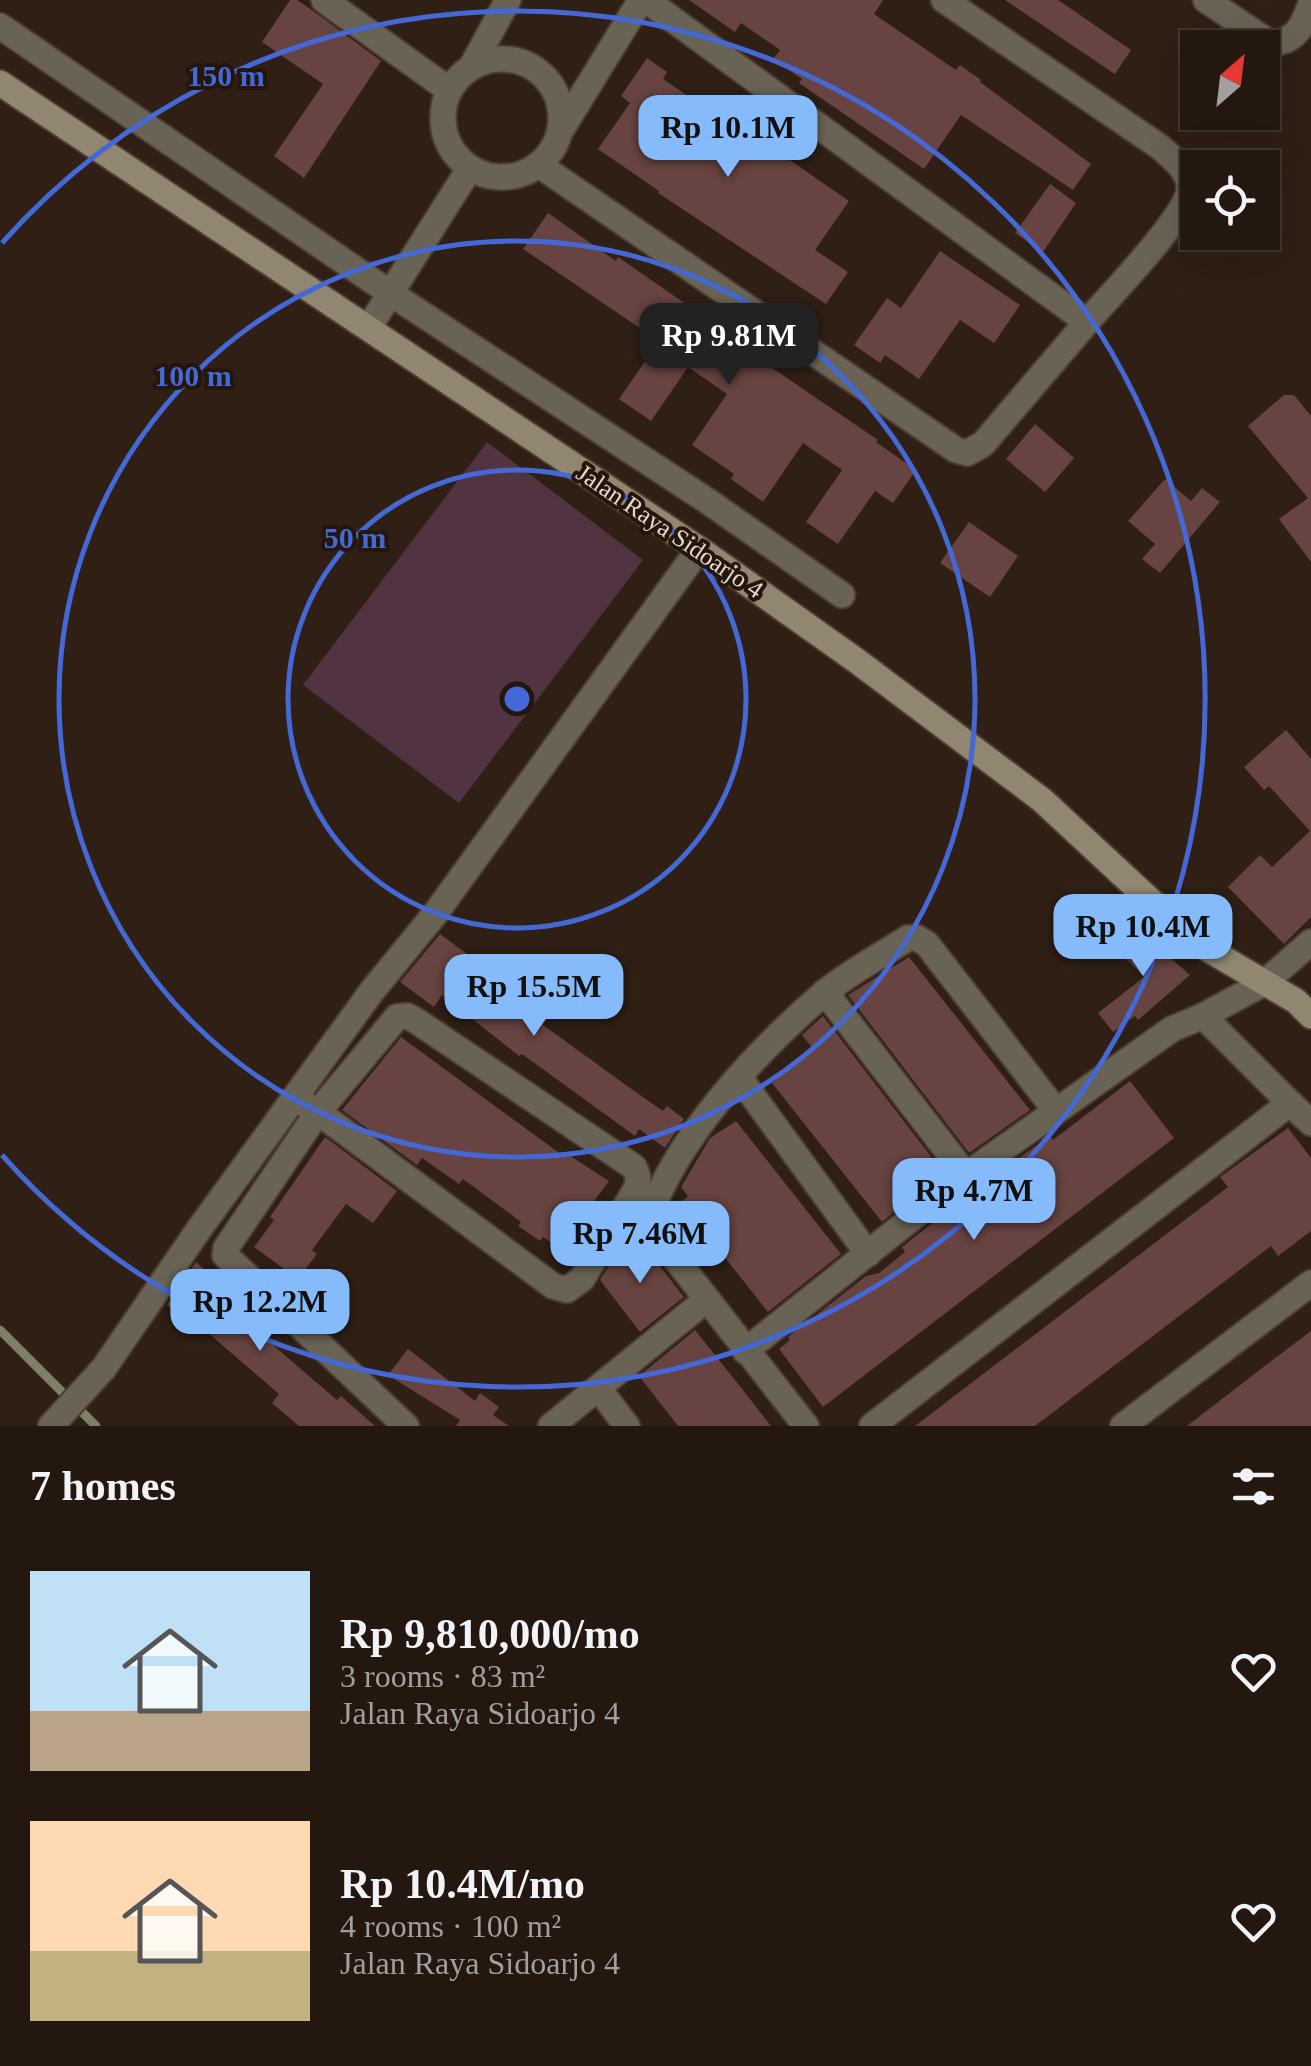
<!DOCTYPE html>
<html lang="en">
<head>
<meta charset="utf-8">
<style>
	body { margin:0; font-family:Georgia,serif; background:#2b2019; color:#f1f3f6; height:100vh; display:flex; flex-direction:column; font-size:38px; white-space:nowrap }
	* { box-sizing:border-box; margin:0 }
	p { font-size:32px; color:#a39f9f }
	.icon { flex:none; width:55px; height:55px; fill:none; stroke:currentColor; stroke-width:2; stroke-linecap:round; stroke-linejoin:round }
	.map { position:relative; height:1426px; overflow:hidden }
	.details { display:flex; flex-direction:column; background:#231710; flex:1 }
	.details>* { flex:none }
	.needle { width:65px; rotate:28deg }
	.controls { position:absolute; left:1180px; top:30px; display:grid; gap:20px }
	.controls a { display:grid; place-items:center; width:100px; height:100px; border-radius:0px; background:#231710; box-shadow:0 10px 40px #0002,0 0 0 2px #403630; font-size:50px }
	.price { position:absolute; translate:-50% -85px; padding:0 22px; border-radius:20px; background:#85bbfb; color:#111; font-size:32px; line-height:65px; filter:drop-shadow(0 2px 5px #0008) }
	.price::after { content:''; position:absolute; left:50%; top:60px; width:30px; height:22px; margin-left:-15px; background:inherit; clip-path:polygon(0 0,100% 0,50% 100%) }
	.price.on { background:#222; color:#fff }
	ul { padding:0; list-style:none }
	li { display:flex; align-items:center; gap:30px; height:250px; padding:0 30px }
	li span { display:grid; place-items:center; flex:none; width:280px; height:200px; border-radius:0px; color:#555 }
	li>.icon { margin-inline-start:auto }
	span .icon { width:120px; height:120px; fill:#fffc; stroke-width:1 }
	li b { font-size:42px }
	h2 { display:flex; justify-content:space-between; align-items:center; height:120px; padding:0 30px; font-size:42px }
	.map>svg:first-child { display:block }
	.green { fill:#513341 }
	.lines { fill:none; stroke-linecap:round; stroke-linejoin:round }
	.stream { stroke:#7d8066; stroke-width:9 }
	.building { fill:#674341 }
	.street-casing { stroke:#4c3c33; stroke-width:29 }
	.secondary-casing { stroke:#4c3c33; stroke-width:29 }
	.street { stroke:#696355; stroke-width:25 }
	.secondary { stroke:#918771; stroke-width:25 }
	.ring { fill:none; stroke:#4469d6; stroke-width:5 }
	.labels { text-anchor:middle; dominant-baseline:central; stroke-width:8; stroke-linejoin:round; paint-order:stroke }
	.street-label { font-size:25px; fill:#e2d7d0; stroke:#25160c }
	.centre { fill:#4469d6; stroke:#25160c; stroke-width:5 }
	.ring-label { font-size:30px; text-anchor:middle; font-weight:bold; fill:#4469d6; stroke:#25160c; stroke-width:8; stroke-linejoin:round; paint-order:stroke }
</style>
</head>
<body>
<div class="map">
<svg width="1311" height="1426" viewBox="0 0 1311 1426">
	<rect width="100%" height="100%" fill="#2f1f15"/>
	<!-- green -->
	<path class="green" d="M487,442L643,560L459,803L303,685Z"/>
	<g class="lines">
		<!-- stream -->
		<path class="stream" d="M0,1330L96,1426"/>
	</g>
	<!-- building -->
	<g class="building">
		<path d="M290,0H297L312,10L381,61L304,178L274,156L323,84L262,42Z"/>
		<path d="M689,0H883L874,14L956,70L960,65L981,80L980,82L1091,164L1073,190L961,115L924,169L799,83L802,79L773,59L780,50L741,23L735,32Z"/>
		<path d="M1005,0H1058L1131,50L1115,74Z"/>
		<path d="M647,58L667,72L663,79L703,106L706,102L849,201L815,250L848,272L826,304L658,193L659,191L598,149L630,103L621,96Z"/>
		<path d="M1050,184L1076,203L1043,252L1015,233Z"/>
		<path d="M548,213L616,261L618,257L722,329L745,345L743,348L878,440L876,442L916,470L893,503L875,491L838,544L806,522L842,470L803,443L763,502L731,479L734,474L692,445L727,394L688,367L651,421L619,399L659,341L523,249Z"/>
		<path d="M940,251L1020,305L994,343L960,320L919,379L885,355L880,363L854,345L887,298L901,308Z"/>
		<path d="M1284,395H1294L1311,416V562L1279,519L1308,498L1248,426Z"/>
		<path d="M1035,424L1074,458L1045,492L1006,459Z"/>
		<path d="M1165,479L1191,501L1202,488L1220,502L1160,573L1142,559L1155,544L1128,521Z"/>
		<path d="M969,522L1018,556L990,597L940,563Z"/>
		<path d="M1286,730L1311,759V917L1284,944L1228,887L1260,855L1272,867L1310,831L1269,786L1264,790L1244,767Z"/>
		<path d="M1132,924L1190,975L1138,1020L1135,1016L1113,1032L1098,1013L1144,977L1112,945Z"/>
		<path d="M440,934L471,957L466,964L523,1006L526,1002L548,1018L543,1025L637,1093L663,1111L667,1106L684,1119L665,1148L639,1129L635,1136L522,1054L519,1056L442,995L434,1007L400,982Z"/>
		<path d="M909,957L1030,1110L969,1153L848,995Z"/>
		<path d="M823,1016L943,1172L882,1222L772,1083L814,1050L802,1035Z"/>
		<path d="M401,1037L562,1155L564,1152L609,1181L582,1217L594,1227L575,1260L543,1237L540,1241L518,1226L521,1222L463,1179L459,1184L422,1158L417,1165L342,1110Z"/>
		<path d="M1130,1081L1174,1138L823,1407L779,1349L790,1340L788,1337L866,1276L879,1273L905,1252L902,1247L976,1188L1050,1136L1053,1140Z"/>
		<path d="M736,1121L841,1254L768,1312L681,1202L688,1196L681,1187L710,1138Z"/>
		<path d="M1288,1128L1311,1158V1231L1278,1256L1271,1246L1035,1426H915L1228,1187L1220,1177Z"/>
		<path d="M325,1137L397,1191L373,1223L346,1204L312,1250L317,1254L298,1279L254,1247L274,1220L270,1217Z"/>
		<path d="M641,1242L684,1297L640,1332L600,1280L621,1246L628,1252Z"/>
		<path d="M196,1262L222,1284L219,1287L260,1334L337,1400L341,1396L375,1426H299L272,1403L279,1394L192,1319L188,1323L167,1305Z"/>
		<path d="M695,1330L739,1385L771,1426H678L639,1376Z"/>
		<path d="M1311,1331V1426H1187L1262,1368Z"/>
		<path d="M408,1349L475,1401L480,1393L499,1407L493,1415L509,1426H456L460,1420L388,1375Z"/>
	</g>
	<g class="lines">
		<defs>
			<g id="street">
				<path d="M324,0L449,90"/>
				<path d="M646,0L1087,322C1108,297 1193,212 1189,184C1187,169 1171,157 1160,147L944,0"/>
				<path d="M1206,0L1270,43C1296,43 1303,25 1311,4"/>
				<path d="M0,26L390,293L709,502L842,595"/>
				<circle cx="502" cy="118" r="59"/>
				<path d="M472,66L508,0"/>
				<path d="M561,130L641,0"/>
				<path d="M539,165L956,450L967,453L983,444L1087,322"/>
				<path d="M369,327L470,168"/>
				<path d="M825,992L966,1175"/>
				<path d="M739,1077L868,1254"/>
				<path d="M296,1099L318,1112L553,1286L567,1290L582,1279L635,1191C639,1181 639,1177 634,1167L415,1020L407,1016L397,1017L318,1112L226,1248L225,1255L406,1426"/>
				<path d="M1290,1103L1311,1123"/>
				<path d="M745,1351L966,1175L1172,1029L1203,1016"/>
				<path d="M598,1388L627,1426"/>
				<path d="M51,1426L104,1368L197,1232L372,991L435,914L699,549"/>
				<path d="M551,1426L706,1300"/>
				<path d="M806,1426L650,1226L648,1220C677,1136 757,1051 823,994C848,973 880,956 908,938H917L927,944L1056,1111"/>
				<path d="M872,1426L1290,1103L1203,1016L1264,983L1311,942"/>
				<path d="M1123,1426L1311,1283"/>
			</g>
			<path id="secondary" d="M0,83L699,549L857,661L1042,800L1194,941L1296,1001L1311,1016"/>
		</defs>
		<!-- street casing -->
		<use href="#street" class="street-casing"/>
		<!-- secondary casing -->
		<use href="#secondary" class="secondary-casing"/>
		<!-- street -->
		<use href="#street" class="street"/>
		<!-- secondary -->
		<use href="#secondary" class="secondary"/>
	</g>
	<!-- distance rings -->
	<g class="ring">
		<circle cx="517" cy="699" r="229"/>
		<circle cx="517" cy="699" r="458"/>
		<path d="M2 243A688 688 0 1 1 2 1155"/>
	</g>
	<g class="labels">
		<!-- street labels -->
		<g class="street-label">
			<text transform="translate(670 531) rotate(34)">Jalan Raya Sidoarjo 4</text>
		</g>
	</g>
	<circle cx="517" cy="699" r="15" class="centre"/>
	<g class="ring-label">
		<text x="226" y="86">150 m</text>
		<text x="193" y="386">100 m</text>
		<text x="355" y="548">50 m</text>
	</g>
</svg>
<div class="controls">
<a><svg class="needle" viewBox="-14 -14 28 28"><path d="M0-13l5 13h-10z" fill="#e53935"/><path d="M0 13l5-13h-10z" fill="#a39f9f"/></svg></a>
<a><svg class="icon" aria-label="locate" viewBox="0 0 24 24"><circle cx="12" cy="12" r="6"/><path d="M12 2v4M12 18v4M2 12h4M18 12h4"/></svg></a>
</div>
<b class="price" style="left:728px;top:180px">Rp 10.1M</b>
<b class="price on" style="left:729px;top:388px">Rp 9.81M</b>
<b class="price" style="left:1143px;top:979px">Rp 10.4M</b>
<b class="price" style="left:534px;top:1039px">Rp 15.5M</b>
<b class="price" style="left:974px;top:1243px">Rp 4.7M</b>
<b class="price" style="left:640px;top:1286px">Rp 7.46M</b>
<b class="price" style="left:260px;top:1354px">Rp 12.2M</b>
</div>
<section class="details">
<h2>7 homes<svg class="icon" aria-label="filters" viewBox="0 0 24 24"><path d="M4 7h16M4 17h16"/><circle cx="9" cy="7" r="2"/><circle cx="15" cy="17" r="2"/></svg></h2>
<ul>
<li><span style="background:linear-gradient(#bfe0f5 70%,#b9a48a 0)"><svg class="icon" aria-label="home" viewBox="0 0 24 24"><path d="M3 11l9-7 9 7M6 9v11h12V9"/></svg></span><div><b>Rp 9,810,000/mo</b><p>3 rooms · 83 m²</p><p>Jalan Raya Sidoarjo 4</p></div><svg class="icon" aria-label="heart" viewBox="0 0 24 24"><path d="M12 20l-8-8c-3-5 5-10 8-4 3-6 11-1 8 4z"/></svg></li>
<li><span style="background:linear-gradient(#ffd9b3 65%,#c2b280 0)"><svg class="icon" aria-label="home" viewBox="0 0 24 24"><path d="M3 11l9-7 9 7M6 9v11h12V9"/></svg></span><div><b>Rp 10.4M/mo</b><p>4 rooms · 100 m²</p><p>Jalan Raya Sidoarjo 4</p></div><svg class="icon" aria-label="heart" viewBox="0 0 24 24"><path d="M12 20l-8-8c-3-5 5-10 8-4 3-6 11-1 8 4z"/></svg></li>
</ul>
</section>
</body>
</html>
